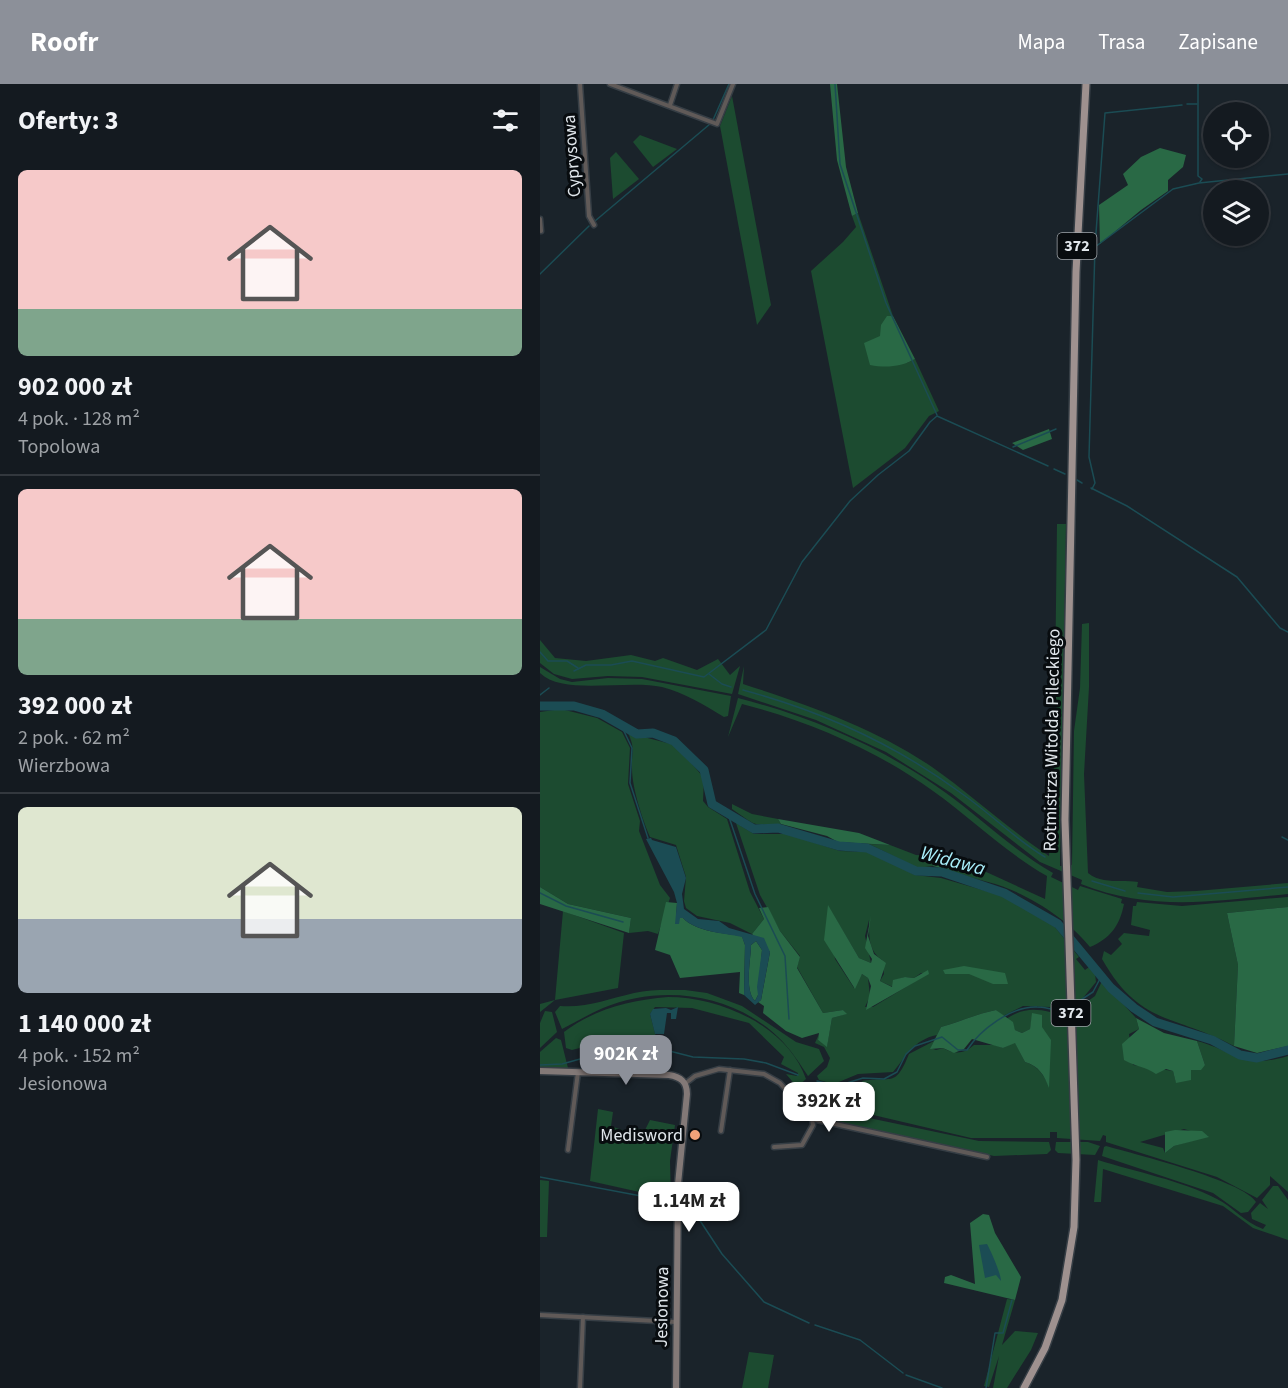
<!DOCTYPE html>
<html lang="pl">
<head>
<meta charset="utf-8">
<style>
	body { margin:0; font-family:"Source Sans 3",sans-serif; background:#1d2329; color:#f1f3f6; height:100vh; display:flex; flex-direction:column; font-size:22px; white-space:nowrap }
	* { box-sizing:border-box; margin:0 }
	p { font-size:20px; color:#9da1a5 }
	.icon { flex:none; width:33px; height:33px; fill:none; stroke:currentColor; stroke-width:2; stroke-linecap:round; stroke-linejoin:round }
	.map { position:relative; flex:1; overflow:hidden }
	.sheet { display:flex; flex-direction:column; background:#141a20; width:540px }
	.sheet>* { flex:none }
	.tools { position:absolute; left:663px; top:18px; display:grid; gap:12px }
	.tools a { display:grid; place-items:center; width:66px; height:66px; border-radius:50%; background:#141a20; box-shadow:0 2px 4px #0004,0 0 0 2px #33383e; font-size:30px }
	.price { position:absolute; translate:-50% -51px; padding:0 14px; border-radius:12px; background:#fff; color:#222; font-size:20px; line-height:39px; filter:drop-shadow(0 2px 3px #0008) }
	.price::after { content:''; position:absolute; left:50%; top:36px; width:18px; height:14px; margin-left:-9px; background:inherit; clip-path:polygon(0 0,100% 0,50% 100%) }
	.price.current { background:#8c9099; color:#fff }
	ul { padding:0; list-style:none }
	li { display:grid; align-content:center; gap:12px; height:318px; padding:0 18px }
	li+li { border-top:2px solid #33383e }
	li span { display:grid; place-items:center; height:186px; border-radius:9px; color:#555 }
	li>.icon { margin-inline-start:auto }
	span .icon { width:108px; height:108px; fill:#fffc; stroke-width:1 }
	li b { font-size:26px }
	h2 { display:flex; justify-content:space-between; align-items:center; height:72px; padding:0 18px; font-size:26px }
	header { display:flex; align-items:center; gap:36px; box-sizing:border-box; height:84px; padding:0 30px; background:#8c9099; color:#fff }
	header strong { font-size:28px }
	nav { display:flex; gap:33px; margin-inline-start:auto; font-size:21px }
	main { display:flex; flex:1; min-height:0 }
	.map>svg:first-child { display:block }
	.green { fill:#1c4b30; fill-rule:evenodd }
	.forest { fill:#296945 }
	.water { fill:#1b4c54; fill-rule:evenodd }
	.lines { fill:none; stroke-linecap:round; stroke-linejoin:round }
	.stream { stroke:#1b4c54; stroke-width:1.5 }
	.river { stroke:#1b4c54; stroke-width:9 }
	.street-casing { stroke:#363e45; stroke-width:7 }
	.secondary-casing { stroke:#363e45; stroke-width:9 }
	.primary-casing { stroke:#363e45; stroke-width:10 }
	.street { stroke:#605a58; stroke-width:4 }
	.secondary { stroke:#837977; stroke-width:6 }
	.primary { stroke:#9e918f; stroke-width:7 }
	.poi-dot { fill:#f0a27a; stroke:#080c0f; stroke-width:2 }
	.labels { text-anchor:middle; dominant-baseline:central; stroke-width:6; stroke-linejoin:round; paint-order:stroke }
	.shield { fill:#080c0f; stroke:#a0a5aa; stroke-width:1.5 }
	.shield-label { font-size:16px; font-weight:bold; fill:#e1e7ec }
	.street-label { font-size:18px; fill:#e1e7ec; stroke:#080c0f }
	.poi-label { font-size:18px; fill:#e1e7ec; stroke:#080c0f; text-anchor:end }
	.water-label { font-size:20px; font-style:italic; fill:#a9effb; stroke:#080c0f }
</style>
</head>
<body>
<header>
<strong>Roofr</strong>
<nav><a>Mapa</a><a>Trasa</a><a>Zapisane</a></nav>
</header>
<main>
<section class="sheet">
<h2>Oferty: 3<svg class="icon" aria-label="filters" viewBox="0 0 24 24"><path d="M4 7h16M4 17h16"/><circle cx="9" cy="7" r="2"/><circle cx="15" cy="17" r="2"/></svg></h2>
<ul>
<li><span style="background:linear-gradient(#f6c9c9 75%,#7fa58c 0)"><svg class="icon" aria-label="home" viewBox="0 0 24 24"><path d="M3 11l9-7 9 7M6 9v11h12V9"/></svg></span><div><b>902 000 zł</b><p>4 pok. · 128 m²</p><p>Topolowa</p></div></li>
<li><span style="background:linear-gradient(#f6c9c9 70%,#7fa58c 0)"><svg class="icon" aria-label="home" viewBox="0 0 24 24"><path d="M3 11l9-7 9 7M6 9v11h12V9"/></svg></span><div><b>392 000 zł</b><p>2 pok. · 62 m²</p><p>Wierzbowa</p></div></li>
<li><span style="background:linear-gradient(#dfe7d0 60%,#9aa5b1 0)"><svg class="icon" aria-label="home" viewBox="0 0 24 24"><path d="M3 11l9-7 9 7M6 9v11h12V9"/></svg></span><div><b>1 140 000 zł</b><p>4 pok. · 152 m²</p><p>Jesionowa</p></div></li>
</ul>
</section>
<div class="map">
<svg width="748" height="1304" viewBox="0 0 748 1304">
	<rect width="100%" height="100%" fill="#1a232a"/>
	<!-- green -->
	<g class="green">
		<path d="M192,12L231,221L217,241L180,42Z"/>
		<path d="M100,51L137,65L113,83L93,58Z"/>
		<path d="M76,68L99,95L73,115L70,74Z"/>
		<path d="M318,129L353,232H347L367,279L375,275L399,327L389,332L365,364L313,404L271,187L303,158L316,143L312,132Z"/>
		<path d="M517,440H526L520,782L532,781L534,647L540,604L542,540L549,539V603L544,690L548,789C563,801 582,795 598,798L597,803L627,808L656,807L748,799V810C675,817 611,828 541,800L542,796L500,778L411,709L346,668L276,636L198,610L204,582L203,600C268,621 335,644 392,683C432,711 468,745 509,772L517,633L515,598Z"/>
		<path d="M0,556L15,574L46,577L91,571L115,577L123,574L157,586L178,575L190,591L200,582L192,610L102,593L68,592L32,595L14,590L0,579Z"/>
		<path d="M0,583L20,595L32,598L68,594L102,595L191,612L188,632L184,633C164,621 145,609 122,603C87,595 23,612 0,589Z"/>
		<path d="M198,614C272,633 344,664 406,709C442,735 474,767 513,789L511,793L538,806L540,802L582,815L581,819L584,820C580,841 570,855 550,863C527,834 484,807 448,798C434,794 421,791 408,786L412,779L419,781L425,788L431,781L505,815L507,792C466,769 431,734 393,707C336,666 269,637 202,620L188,653Z"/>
		<path d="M21,625L57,634L82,648L90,664L88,700L100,737L99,747L120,801L130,814L118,850L108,847L89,849L91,834L28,820L0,803V628Z"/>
		<path d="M88,649L131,660L140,666L164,694L163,717L168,723L187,735L210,808L224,835L212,850L190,839L157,832L146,824L144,817L146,793L136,761L110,753C103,737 92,704 92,685C91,668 96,666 88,649Z"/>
		<path d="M192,720L212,730L238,735L241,740C210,742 216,741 192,725Z"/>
		<path d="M196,739L214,750H247L300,767L329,768L375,791L401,794L463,812L515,843L539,873L536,875L545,886L549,883L555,890L556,898L543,914L544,920L555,912L562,897L596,934L599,945L589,950L593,981L633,987L636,998L651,986L665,981L657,957C698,968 701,986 748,972V1108L730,1092V1101L717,1114L677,1093L566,1058V1052L563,1051L560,1057L517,1054V1048H510V1054H431L295,1022L279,1009L281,1004L277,1006L278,999L292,1005L304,999L312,1011L326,1005L322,997C353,992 355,1004 369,970L394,957L391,964L396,966L403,964C415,971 424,970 434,961H455L463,964L475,958L485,978C498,982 503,990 509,1002L493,929L490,945L482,949L475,946L472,938L466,935C481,925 493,924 510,928V923L483,922L463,932L456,926C436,930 420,938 401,943L397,951C373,956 367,972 353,988L318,990L294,1000L279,996L277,992L287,983L290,974L284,963L275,959L279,950L278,956L287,962L292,934L306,930L303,926L283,929L257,883L260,872L240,847L220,811ZM288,822L319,874L331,879L325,852L329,836C329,852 328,866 342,876L344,890L340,897L353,903L356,896L365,893L374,894L381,889H389L333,923H325L330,912L328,894L322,890L314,904L295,875ZM644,1045L668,1052L634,1062L625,1069L623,1064L600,1058Z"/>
		<path d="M329,760L350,761L376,771L394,772L393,782L378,784Z"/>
		<path d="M748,813V823L687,829L698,881L694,962C634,930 600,942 562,875L564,867L571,871L582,860L578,855L584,849L609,852L610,846L591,841L593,822H596L597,818L642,822Z"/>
		<path d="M23,827L84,849L78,904L15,916L0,928V920L15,916Z"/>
		<path d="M145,906L167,909L202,922L256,958L279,965L284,977L268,992C260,980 253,969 243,958C197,910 124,899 63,924C49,930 36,938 22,945L15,928L20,922C47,924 68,915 94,909C111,905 128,906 145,906Z"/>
		<path d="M128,913C180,913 248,942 266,995L257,1003L246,990L257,992L258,989L241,980L244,973L209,939L152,924L115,923L110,930L116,953L86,952L32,966L26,964L24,948C54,925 91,916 128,913Z"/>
		<path d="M5,927L12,928L17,948L0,964V939Z"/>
		<path d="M16,954L21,956L28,984L0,985V968Z"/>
		<path d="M267,999L287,1019L310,1030L439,1057L509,1058L511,1066L507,1070L454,1072L291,1037L293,1030L277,1022L260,1004Z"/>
		<path d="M58,1025L73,1028L71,1042L93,1050L94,1044L105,1046L110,1036L135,1041L130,1077L131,1115L50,1097Z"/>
		<path d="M516,1058H548L560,1062L555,1071L518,1069L515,1066Z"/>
		<path d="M566,1062C594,1070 704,1097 716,1118L708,1128L701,1129L673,1109L562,1072L564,1063Z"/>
		<path d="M558,1076C596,1088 640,1096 677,1115C693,1123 704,1138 723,1145L726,1141L712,1135L711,1129L720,1119L728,1125L722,1116L733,1102H738L748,1116V1156L713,1144L683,1122L563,1085L561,1118H554Z"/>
		<path d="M0,1096L9,1097L7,1153H0Z"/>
		<path d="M467,1215L475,1216L462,1261L475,1247L498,1249L491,1266L467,1304H453L459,1272L449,1303L444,1302Z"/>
		<path d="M209,1268L234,1271L228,1304H202Z"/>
	</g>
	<!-- forest -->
	<g class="forest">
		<path d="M290,0H297L306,83L318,129L312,132L297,76Z"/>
		<path d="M620,64L646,71L643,83L628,96V107L601,126L560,160L559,121L588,101L583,90L601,73Z"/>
		<path d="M347,232H353L375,275C361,283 346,284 330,281L324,259L340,252L341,241Z"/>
		<path d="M509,345L512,355L483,366L472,359Z"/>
		<path d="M238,735L319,749L350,761L298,758L287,752L241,740Z"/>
		<path d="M409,770L431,781L425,788L419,781L412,780L408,786L393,782L394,772Z"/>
		<path d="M0,803L28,820L91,834L89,849L0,820Z"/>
		<path d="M126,818L137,819L136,834H143C156,848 184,849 202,852L205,861L204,911L199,909L200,888L140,894L130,871L115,866Z"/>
		<path d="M288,821L319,874L331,879L332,875L325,864L331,831L328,852L334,870L346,879L340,897L352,903L353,896L365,893L374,894L388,886L389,890L326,926L331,902L328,894L322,890L315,905L284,856Z"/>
		<path d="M228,823L240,847L260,873L257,884L283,929L303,926L307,930L292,934L287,963L278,956L279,949L262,954L246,947L223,929L224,922L218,918L221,916L230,868L212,850L224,835L219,824Z"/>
		<path d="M748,823V962L717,969L694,962L698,881L687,829Z"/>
		<path d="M216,857L222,866L218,911L215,917C204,906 211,875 211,861Z"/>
		<path d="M424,882L465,889L468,900H453L429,890H405L403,886Z"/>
		<path d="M456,926L473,938L475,946L482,949L490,945L492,929L502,931V943L511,956L509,1004C504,991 499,982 485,978L475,959L463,964L432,955L424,965L414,969L403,964L390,965L401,943C420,938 436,930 456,926Z"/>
		<path d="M596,934L624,949L657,957L665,981L661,986H651V996L636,999L633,987L626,985L616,990C605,982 596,983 584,976L582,960L599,945Z"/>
		<path d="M260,1004L277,1022L293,1030L291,1037L272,1030L256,1012Z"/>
		<path d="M635,1046L662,1047L669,1053L634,1062L625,1069V1048Z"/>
		<path d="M443,1130L449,1131L455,1149L481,1193L475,1216L404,1199L405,1193L411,1191L435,1200L430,1139Z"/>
	</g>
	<!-- water -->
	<g class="water">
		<path d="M111,754L112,756L136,763L146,794L142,810L144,825L158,835L179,837L189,844L224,854L230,868L221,916L215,921L204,911L205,861L202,853C184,849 156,848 143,834H140L139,840H135L137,819L134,808L106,755ZM216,857L222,866L217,903L218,911L215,917C204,906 211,875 211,861Z"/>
		<path d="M138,923L136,935H131V929H127L124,950H115L110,930L113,925L126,924L131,926Z"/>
		<path d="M447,1160C451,1167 461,1190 461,1197L456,1191L445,1194L439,1161Z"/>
	</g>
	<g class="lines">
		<!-- stream -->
		<g class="stream">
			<path d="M295,0L300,80L346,219L397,331"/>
			<path d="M658,0V92L662,95L660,98"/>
			<path d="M647,20H657"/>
			<path d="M173,36L189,0"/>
			<path d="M55,137L170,40"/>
			<path d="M555,162L565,29L642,21"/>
			<path d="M0,190L49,142"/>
			<path d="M473,363L516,345"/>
			<path d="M514,385L525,390"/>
			<path d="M537,396L542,399"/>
			<path d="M551,404L587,422L697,493L740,544L748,548"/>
			<path d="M552,405L555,399L549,373L555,163L633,105L659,99L748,90"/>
			<path d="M0,568L8,577H27L38,584"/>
			<path d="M34,587L46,581H71L92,577L164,593L226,546L262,478L310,417L338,391L369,367L390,338L397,332L508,382"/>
			<path d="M169,590L182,600L191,603"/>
			<path d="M203,606C281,627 356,661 421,709C450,729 475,755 505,773"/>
			<path d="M0,611L9,604"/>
			<path d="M82,643L92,664L90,699L108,754"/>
			<path d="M188,730L215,810L245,872L249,935"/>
			<path d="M742,753L748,756"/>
			<path d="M552,797L585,807"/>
			<path d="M0,809L26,822L83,838"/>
			<path d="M598,809L633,813L748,803"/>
			<path d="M533,921L553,908L562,891"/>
			<path d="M0,981L22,980L98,959L153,973L204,975L226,979L258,991"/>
			<path d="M277,997L297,1002L323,994L344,995L357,988L366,970L375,962L402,953L418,966H427C440,946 471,922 497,923C509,923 517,929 528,923"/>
			<path d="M263,1011L276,1023"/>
			<path d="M274,1032L277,1023L304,1034"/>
			<path d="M0,1093L133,1118"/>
			<path d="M140,1119L149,1122L155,1129L182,1170L224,1218L269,1239"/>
			<path d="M275,1241L320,1256L363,1289"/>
			<path d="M366,1291L402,1304"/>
			<path d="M446,1304L455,1249H463L472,1216"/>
		</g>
		<!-- river -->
		<path class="river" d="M0,622H34L62,630L97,650L113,649L134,657L164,686L172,720L214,745L238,744L299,762L327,764L376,787L402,788L464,809L518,840L571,904L594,924L615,938L672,956L700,971L717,974L748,966"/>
		<defs>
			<g id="street">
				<path d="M40,0L49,132L54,141"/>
				<path d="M70,0L177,40L193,0"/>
				<path d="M130,21L137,0"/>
				<path d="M0,135L1,147"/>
				<path d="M146,999L155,992L179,985L224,990L240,999L272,1035L447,1073"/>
				<path d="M181,1047L190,986"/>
				<path d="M234,1063L262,1061L273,1041L272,1035"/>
				<path d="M28,1066L38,988"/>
				<path d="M0,1231L136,1238"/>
				<path d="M40,1304L43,1233"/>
			</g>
			<path id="secondary" d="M0,987L129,991C141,993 147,998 147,1010L138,1100L136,1304"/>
			<path id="primary" d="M484,1304L505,1264L522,1216L534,1143L536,1076L525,736L536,188L546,0"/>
		</defs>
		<!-- street casing -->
		<use href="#street" class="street-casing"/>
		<!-- secondary casing -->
		<use href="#secondary" class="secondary-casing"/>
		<!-- primary casing -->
		<use href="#primary" class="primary-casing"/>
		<!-- street -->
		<use href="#street" class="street"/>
		<!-- secondary -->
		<use href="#secondary" class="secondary"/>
		<!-- primary -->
		<use href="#primary" class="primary"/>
	</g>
	<!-- markers -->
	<circle class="poi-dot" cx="155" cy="1051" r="6"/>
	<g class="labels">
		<!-- shield labels -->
		<g class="shield">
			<rect x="517.5" y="149" width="39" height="26" rx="4.5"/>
			<rect x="511.5" y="916" width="39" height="26" rx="4.5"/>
		</g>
		<g class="shield-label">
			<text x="537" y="162">372</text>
			<text x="531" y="929">372</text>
		</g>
		<!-- street labels -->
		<g class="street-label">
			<text transform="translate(32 72) rotate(-94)">Cyprysowa</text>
			<text transform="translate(512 656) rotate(-89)">Rotmistrza Witolda Pileckiego</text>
			<text transform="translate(122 1223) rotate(-89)">Jesionowa</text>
		</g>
		<!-- poi labels -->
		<g class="poi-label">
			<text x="143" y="1051">Medisword</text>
		</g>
		<!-- water labels -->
		<g class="water-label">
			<text transform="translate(413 777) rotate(15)">Widawa</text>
		</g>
	</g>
</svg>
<div class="tools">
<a><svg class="icon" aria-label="locate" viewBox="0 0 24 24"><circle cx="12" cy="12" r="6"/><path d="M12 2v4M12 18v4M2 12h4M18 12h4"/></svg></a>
<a><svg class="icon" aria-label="layers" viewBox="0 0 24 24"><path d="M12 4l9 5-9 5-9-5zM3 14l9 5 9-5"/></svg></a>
</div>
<b class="price current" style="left:86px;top:1002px">902K zł</b>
<b class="price" style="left:289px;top:1049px">392K zł</b>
<b class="price" style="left:149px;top:1149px">1.14M zł</b>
</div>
</main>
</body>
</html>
